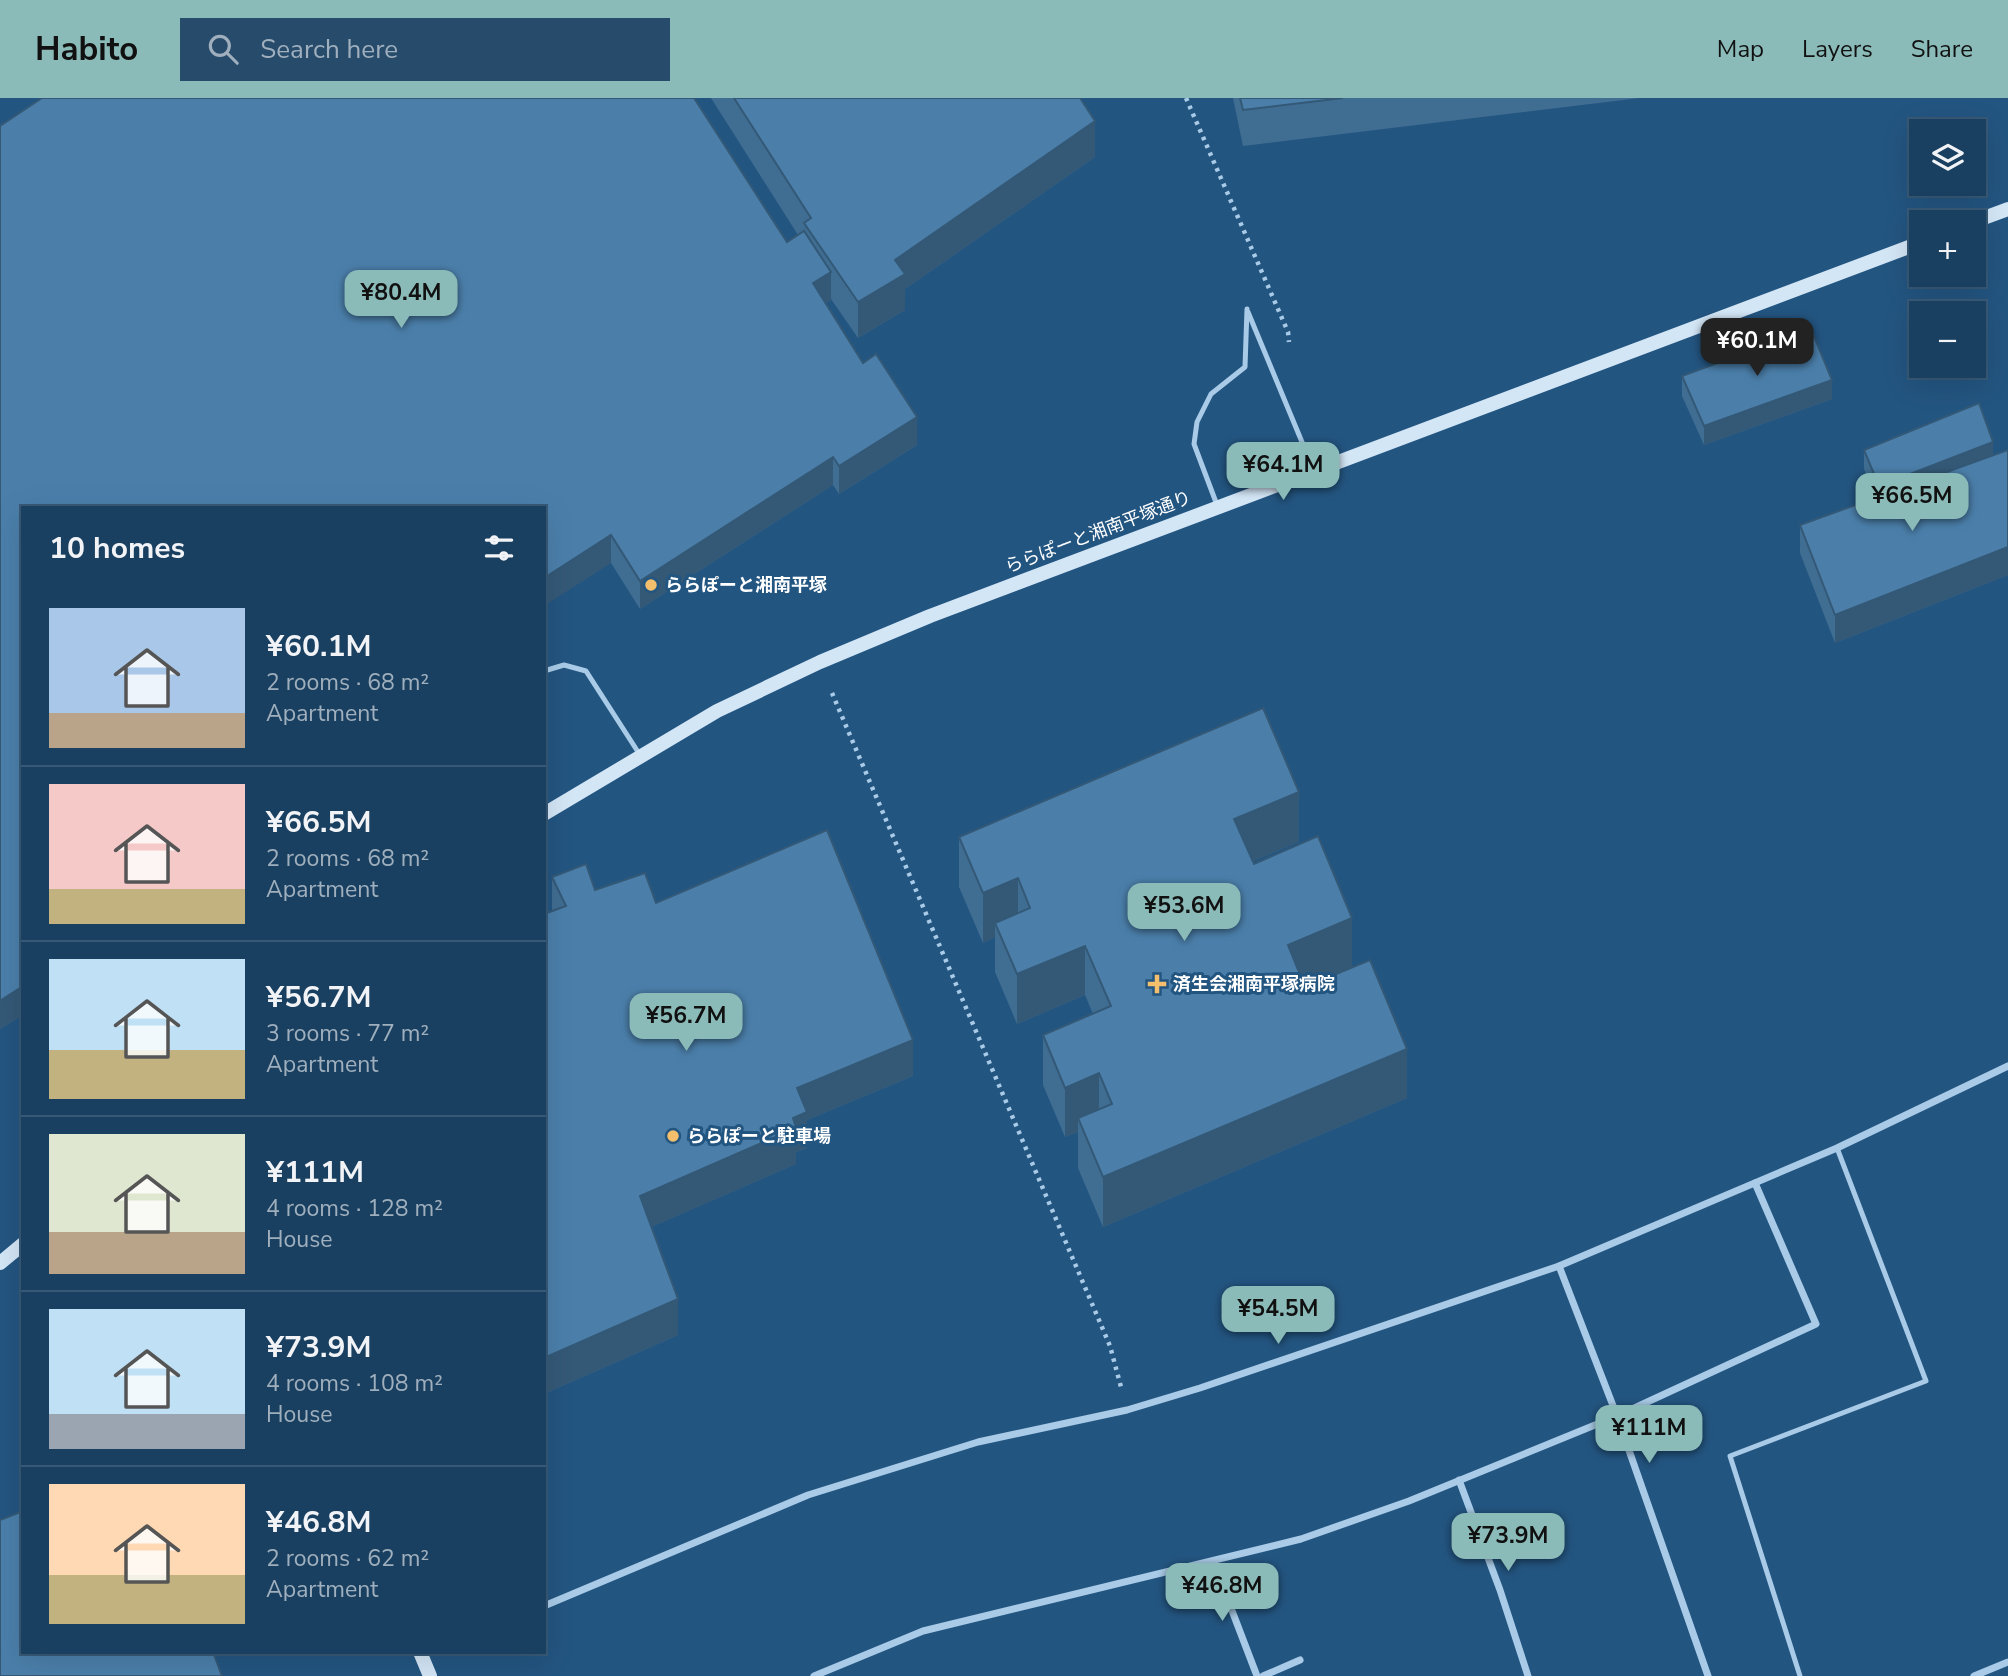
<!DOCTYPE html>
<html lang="en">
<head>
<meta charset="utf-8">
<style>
	body { margin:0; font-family:"Nunito Sans","Noto Sans JP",sans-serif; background:#274b6a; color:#f1f3f6; height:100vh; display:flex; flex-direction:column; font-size:26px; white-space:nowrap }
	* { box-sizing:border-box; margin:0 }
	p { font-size:23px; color:#9fafbd }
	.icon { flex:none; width:38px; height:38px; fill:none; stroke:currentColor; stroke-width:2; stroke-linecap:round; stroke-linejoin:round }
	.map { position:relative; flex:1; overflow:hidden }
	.panel { position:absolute; left:21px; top:408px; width:525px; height:1148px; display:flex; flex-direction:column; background:#1a4061; border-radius:0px; box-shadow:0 7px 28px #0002,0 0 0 2px #385976 }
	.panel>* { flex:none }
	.tools { position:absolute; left:1909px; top:21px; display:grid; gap:14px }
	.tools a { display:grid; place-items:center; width:77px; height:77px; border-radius:0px; background:#1a4061; box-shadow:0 7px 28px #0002,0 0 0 2px #385976; font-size:35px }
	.price { position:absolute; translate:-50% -60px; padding:0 16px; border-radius:14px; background:#8bbbb9; color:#111; font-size:23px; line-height:46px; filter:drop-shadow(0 2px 4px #0008) }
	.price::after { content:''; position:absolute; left:50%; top:42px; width:21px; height:16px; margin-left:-10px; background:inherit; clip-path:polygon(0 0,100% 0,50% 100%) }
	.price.active { background:#222; color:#fff }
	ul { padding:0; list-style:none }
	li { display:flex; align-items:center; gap:21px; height:175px; padding:0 28px }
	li+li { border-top:2px solid #385976 }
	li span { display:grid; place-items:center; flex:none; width:196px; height:140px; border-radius:0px; color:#555 }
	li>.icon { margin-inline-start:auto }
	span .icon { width:84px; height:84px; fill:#fffc; stroke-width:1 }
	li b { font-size:30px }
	h2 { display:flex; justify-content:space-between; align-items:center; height:84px; padding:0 28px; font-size:30px }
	header { display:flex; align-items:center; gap:42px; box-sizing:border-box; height:98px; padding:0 35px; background:#8bbbb9; color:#111 }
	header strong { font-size:33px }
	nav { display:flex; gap:38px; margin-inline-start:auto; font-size:24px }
	.search { width:490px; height:63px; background:#274b6a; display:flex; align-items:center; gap:18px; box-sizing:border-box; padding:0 24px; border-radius:0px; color:#9fafbd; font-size:26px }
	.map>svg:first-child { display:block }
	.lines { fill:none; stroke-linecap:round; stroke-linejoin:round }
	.path { stroke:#a9cbe7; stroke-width:4.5; stroke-dasharray:3.5 5; stroke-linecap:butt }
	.lane { stroke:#a9cbe7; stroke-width:5 }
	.street { stroke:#a9cbe7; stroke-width:7 }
	.secondary { stroke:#d3e6f6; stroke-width:14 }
	.wall { fill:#406d92 }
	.shaded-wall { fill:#345977 }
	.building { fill:#4b7faa; stroke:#345977; stroke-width:2 }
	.poi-dot { fill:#f3bf6c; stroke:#235581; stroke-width:2.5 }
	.labels { text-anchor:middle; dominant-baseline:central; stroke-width:6; stroke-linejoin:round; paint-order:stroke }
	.street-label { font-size:18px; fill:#fff; stroke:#235581 }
	.poi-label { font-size:18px; font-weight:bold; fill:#fff; stroke:#235581; text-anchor:start }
</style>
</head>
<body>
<header>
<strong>Habito</strong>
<div class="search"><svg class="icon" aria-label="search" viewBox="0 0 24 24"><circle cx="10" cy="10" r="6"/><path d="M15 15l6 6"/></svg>Search here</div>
<nav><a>Map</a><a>Layers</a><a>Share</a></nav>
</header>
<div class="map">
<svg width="2008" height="1578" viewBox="0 0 2008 1578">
	<rect width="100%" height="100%" fill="#235581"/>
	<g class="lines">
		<!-- path -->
		<g class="path">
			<path d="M1186,0L1288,234L1289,244"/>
			<path d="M832,595L1110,1248L1121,1289"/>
		</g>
		<!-- lane -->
		<g class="lane">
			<path d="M1248,214L1314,373"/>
			<path d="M1217,407L1194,346L1197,324L1211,296L1245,269L1247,211"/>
			<path d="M544,573L564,567L586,573L640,657"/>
			<path d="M1800,1578L1730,1358L1926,1283L1837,1050"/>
		</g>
		<!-- street -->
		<g class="street">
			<path d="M1559,1168L1617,1318L1708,1578"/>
			<path d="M1459,1382L1500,1492L1528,1578"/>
			<path d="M1213,1463L1257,1578"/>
			<path d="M544,1508L808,1397L978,1344L1127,1312L1200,1290L1559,1168L1837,1050L2008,968"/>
			<path d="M814,1578L923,1533L1301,1441L1409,1403L1617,1318L1816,1226L1755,1085"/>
			<path d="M1263,1578L1300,1562"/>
			<path d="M1974,1578L2008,1564"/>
		</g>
		<!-- secondary -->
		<g class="secondary">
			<path d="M1973,124L2008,111"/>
			<path d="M544,716L717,613L820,564L930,518L1922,144"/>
			<path d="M0,1165L23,1146"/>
			<path d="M420,1554L430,1578"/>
		</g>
	</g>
	<!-- wall -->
	<g class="wall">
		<path d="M711,0H1080L1095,59L905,191V212L858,240L831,201V202L826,205L863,265L917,347L839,396L833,387L640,511L611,465L23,410V917L0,931V28L787,144L798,137Z"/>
		<path d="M1233,0H1640L1243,48Z"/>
		<path d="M1682,278L1832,301L1704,347L1682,298Z"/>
		<path d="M1864,352L1993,358L2008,353V477L1835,545L1800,455V427L1876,400L1864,371Z"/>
		<path d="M959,739L1299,744L1253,763L1254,766L1352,869L1407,1000L1103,1129L1078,1070V1034L1065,1039L1043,987V937L1093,916L1085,897L1017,926L995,874V839L983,845L959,789Z"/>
		<path d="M552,779L595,792L656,805L913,978L807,1022V1050L796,1054V1066L651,1129L678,1237L544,1296V816L552,813Z"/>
	</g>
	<!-- shaded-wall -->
	<g class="shaded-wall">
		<path d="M1095,23V59L905,191V212L858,240V204L895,162Z"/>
		<path d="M831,174V202L813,213V185Z"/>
		<path d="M1832,282V301L1704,347V328Z"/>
		<path d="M917,319V347L839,396V368Z"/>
		<path d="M1993,344V363L1879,407V388Z"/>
		<path d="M833,359V387L640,511V483Z"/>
		<path d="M611,437V465L544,508V480Z"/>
		<path d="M2008,449V477L1835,545V517Z"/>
		<path d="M1299,694V744L1234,771V721Z"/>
		<path d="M1018,780V830L995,825V839L983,845V795Z"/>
		<path d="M1352,820V870L1288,897V847Z"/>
		<path d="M1085,848V897L1017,926V876Z"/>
		<path d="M23,888V917L0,931V903Z"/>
		<path d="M913,942V978L807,1022V1050L796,1054V1066L640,1134V1098L793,1020L797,990Z"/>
		<path d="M1407,951V1000L1103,1129V1079Z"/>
		<path d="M1099,975V1025L1078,1020V1034L1065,1039V990Z"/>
		<path d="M678,1201V1237L544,1296V1260Z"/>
	</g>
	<!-- building -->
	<g class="building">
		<path d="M42,0H694L787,144L804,133L831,174L813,185L863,265L876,256L917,319L839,368L833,359L640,483L611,437L544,480V410H23V888L0,903V28Z"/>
		<path d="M734,0H1080L1095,23L895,162L905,176L858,204L804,125L811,120Z"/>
		<path d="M1240,0H1343L1243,12Z"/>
		<path d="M1811,231L1832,282L1704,328L1682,278Z"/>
		<path d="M1979,305L1993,344L1879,388L1864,352Z"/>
		<path d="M2008,352V449L1835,517L1800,427Z"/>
		<path d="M1263,610L1299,694L1234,721L1254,766L1318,738L1352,820L1288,847L1305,889L1370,862L1407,951L1103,1079L1078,1020L1112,1006L1099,975L1065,990L1043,937L1111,908L1085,848L1017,876L995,825L1030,810L1018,780L983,795L959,739Z"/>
		<path d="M827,732L913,942L797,990L807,1014L793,1020L796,1030L640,1098L678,1201L544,1260V816L566,808L552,779L586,766L595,792L645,775L656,805Z"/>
		<path d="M23,1413V1554H213L222,1578H0V1422Z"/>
	</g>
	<!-- markers -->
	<g class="poi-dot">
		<circle cx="651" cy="487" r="7"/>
		<path d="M1153.5 875.5h7v7h7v7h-7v7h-7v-7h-7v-7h7z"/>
		<circle cx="673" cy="1038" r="7"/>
	</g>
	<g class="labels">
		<!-- street labels -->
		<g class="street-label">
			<text transform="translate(1098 434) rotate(-21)">ららぽーと湘南平塚通り</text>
		</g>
		<!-- poi labels -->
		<g class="poi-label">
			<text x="665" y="487">ららぽーと湘南平塚</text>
			<text x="1173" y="886">済生会湘南平塚病院</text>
			<text x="687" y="1038">ららぽーと駐車場</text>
		</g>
	</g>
</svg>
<div class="tools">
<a><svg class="icon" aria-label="layers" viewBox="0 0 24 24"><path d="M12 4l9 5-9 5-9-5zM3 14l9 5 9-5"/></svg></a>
<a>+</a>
<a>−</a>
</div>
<b class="price" style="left:401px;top:232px">¥80.4M</b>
<b class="price active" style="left:1757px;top:280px">¥60.1M</b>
<b class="price" style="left:1283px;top:404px">¥64.1M</b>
<b class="price" style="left:1912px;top:435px">¥66.5M</b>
<b class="price" style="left:1184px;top:845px">¥53.6M</b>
<b class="price" style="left:686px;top:955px">¥56.7M</b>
<b class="price" style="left:1278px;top:1248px">¥54.5M</b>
<b class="price" style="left:1649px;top:1367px">¥111M</b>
<b class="price" style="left:1508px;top:1475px">¥73.9M</b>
<b class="price" style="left:1222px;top:1525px">¥46.8M</b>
<section class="panel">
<h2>10 homes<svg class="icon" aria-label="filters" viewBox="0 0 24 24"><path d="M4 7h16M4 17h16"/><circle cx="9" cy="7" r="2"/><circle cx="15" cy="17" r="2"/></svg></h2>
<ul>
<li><span style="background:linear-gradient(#a9c7e8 75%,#b9a48a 0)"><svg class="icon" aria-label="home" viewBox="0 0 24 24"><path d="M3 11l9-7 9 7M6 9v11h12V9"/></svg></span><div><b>¥60.1M</b><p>2 rooms · 68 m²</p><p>Apartment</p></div></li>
<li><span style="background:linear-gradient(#f6c9c9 75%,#c2b280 0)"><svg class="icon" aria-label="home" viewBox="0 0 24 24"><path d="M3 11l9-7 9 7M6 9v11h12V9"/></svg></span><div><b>¥66.5M</b><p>2 rooms · 68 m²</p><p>Apartment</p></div></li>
<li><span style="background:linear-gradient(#bfe0f5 65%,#c2b280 0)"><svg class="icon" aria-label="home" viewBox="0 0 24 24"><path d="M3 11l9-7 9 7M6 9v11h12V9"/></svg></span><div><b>¥56.7M</b><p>3 rooms · 77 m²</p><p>Apartment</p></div></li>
<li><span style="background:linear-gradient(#dfe7d0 70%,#b9a48a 0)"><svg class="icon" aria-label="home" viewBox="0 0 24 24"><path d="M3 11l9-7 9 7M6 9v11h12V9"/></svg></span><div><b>¥111M</b><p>4 rooms · 128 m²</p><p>House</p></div></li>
<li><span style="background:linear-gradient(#bfe0f5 75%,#9aa5b1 0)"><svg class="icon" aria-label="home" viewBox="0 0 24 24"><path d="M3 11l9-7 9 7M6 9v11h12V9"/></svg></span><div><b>¥73.9M</b><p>4 rooms · 108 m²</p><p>House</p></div></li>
<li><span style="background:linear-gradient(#ffd9b3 65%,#c2b280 0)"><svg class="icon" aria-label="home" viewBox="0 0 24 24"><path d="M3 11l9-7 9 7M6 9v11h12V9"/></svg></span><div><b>¥46.8M</b><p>2 rooms · 62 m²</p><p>Apartment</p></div></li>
</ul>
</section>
</div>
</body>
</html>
